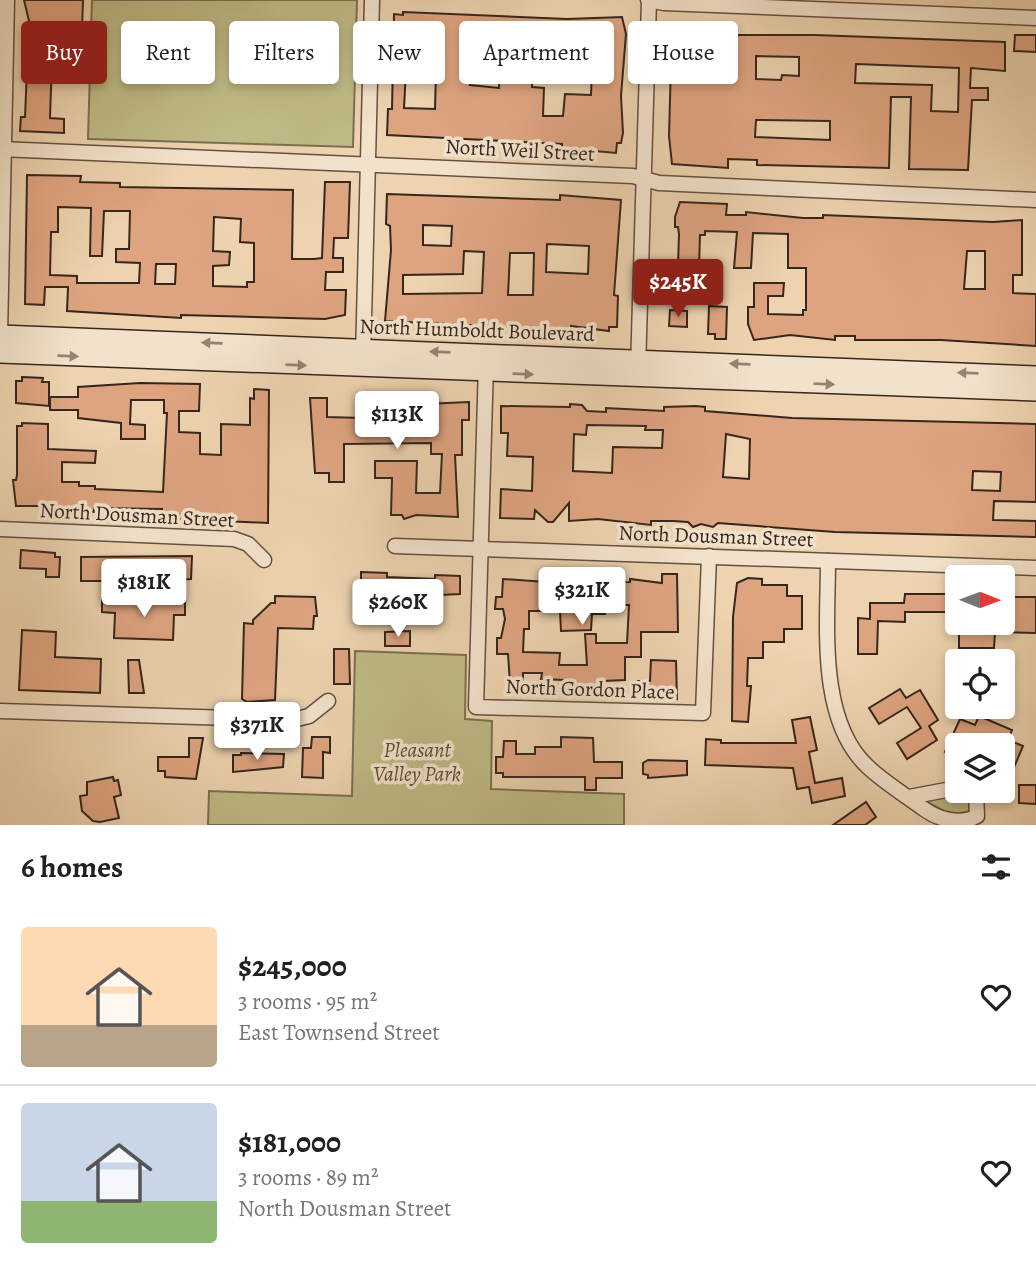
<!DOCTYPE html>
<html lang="en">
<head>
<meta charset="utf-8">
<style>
	body { margin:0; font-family:Alegreya,serif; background:#f6f6f6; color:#202124; height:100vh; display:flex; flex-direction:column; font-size:26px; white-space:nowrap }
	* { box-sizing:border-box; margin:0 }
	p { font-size:23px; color:#757577 }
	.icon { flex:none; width:38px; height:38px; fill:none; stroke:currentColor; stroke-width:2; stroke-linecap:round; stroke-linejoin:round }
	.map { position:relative; height:825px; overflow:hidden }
	.panel { display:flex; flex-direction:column; background:#fff; flex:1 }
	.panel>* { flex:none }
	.guide { position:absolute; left:21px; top:21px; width:994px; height:63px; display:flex; gap:14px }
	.needle { width:46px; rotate:91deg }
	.tools { position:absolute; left:945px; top:565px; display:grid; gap:14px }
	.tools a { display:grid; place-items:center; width:70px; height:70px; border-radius:7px; background:#fff; box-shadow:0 4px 10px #0003; font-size:35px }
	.price { position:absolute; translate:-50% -60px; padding:0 16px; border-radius:7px; background:#fff; color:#222; font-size:23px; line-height:46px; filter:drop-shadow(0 2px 4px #0008) }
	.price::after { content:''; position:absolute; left:50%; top:42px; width:21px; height:16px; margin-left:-10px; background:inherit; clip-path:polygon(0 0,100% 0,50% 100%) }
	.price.selected { background:#8f2418; color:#fff }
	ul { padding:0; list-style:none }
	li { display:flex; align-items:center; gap:21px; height:175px; padding:0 21px }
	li+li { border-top:2px solid #e0e0e0 }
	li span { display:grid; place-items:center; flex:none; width:196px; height:140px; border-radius:7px; color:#555 }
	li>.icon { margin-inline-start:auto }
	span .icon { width:84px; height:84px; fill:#fffc; stroke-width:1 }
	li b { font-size:30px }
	h2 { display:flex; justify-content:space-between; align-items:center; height:84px; padding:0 21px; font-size:30px }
	.chip { padding:0 24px; border-radius:7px; background:#fff; box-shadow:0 4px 10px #0003; font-size:24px; line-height:63px }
	.chip.selected { background:#8f2418; color:#fff }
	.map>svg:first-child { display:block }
	.green { fill:#bfba86; stroke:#7b7052; stroke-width:2 }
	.building { fill:#dea480; stroke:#37261d; stroke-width:2; fill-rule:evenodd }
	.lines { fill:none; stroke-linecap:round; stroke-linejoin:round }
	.street-casing { stroke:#645142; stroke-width:17 }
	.secondary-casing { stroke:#37261d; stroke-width:22 }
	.street { stroke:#f3e2cb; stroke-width:14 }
	.secondary { stroke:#f3e2cb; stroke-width:19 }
	.oneway { fill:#958474 }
	.labels { text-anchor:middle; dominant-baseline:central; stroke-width:7; stroke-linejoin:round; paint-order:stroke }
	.street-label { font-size:21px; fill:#37261d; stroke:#f3e2cb }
	.park-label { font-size:21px; font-style:italic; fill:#594b37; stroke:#f3e2cb }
</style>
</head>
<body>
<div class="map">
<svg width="1036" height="825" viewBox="0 0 1036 825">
	<rect width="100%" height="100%" fill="#edd3af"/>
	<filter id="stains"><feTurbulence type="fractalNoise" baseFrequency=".00286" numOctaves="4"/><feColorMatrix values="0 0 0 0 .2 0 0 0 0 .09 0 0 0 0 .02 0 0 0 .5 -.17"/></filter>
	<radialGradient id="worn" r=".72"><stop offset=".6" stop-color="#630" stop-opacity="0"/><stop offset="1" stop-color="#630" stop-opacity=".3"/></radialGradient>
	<!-- green -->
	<g class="green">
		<path d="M92,0H357L353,147L88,139Z"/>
		<path d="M355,651L466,655L465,719L492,721L491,789L624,794V825H208L209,791L352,796Z"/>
		<path d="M960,794L971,798L970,814H950L923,800Z"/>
	</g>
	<!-- building -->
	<g class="building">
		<path d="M24,0H83L81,60H52L50,118L64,119V133L20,131L21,117H25L29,21Z"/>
		<path d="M403,12L567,19L622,17L626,34L621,96L623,133L621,143H617L616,153L562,148V144L387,135L388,109H392L394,14L403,15ZM490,41L566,47V68L592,70L591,95L565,94L563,116H543L544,88L532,87L533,63L500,61L499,88L470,85L471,44L490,45ZM406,70L436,71L435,109L404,108Z"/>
		<path d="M676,26L729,31V35H815L1005,42V71L971,68L970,88H988V100H972L968,170L909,169L911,97H891L889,168L757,165V160L728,159V168L672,164L669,136L671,64H679ZM756,56L799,57V76L782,75L781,80L756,79ZM856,64L959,68L958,112L931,111L932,85L855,83ZM756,120L830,121V140L755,137Z"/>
		<path d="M1015,35H1036V52L1014,51Z"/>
		<path d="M27,175L81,176L80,182L120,183V187L293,190L292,259H314L322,258L325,182H350L348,238H334L333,258H343V272H326L325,290H346L345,315L325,319L181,315V318L67,311L68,287H45L44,305L25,304ZM58,207L91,208L90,256H102L104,211H130L129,249H116V262L140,263L139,283H77V276L50,275L51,232H58ZM214,217L241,219L240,242L254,243V282H247V287L213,286V266L229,265L230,252L213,251ZM156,264H176L175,284H155Z"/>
		<path d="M387,194L560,200V195L621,200L614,295L618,296L617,327H609V331L571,326V330L385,321L391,250L390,226L386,224ZM423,225L452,226L451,246L423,245ZM547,244L589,246L588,274L546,272ZM464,251L484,252L482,293L403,294V275L463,274ZM510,253H534L533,295H508Z"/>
		<path d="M680,202L727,204L726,215H746V212L803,218H823V215L993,222L1022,220V275H1013V293L1036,294V346L941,340H855V336H835V340L790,335L754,340L748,324V307H754V283H784L783,296H768V314L803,315V310H806V268H788V234L753,233L751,268H734L737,232L705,231V235H700L699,267L678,266L679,234L678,227H675V217ZM967,251H985V289H964Z"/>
		<path d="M709,306L727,307L726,339H715V334H708Z"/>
		<path d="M670,310L687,311V327L669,326Z"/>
		<path d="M22,377L43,378L42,382H49V406L16,403V381H22Z"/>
		<path d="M140,383L200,384L199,411H179V432L200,433V454L221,455V424L250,425V398L254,399V389L269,390L268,523L179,519V514H162V509L94,508V512L66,511L46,510V506H16L13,480H16L17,475V426H22V423L48,424V449L96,451L95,463L62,462V482H79V486H95V489L163,492L167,413H164V400H131L130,424L145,425V439H121V423L78,418V410H50V397H78V387Z"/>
		<path d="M310,398H327V417L398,419L402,405L469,402V420H462V455H455L458,517L416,515L404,519L402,515H391L392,478H375V461H417L416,493H440L442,454H431V443L344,444V482H329V473H315Z"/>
		<path d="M570,404L582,405L587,411L606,412V408L664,411V407L696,406L705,407V411L792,418L1036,424V502L994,501L993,520L1036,521V537L835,532L718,523L713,527L701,524L693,527L688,522L673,521H651V525L598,519L569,521V503L553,522H548L535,510L534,519L500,518L501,489L532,491L533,457L507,456L508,433H501V406L570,407ZM587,425L646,426L645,430H663L662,448L613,447L612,473L573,471L574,434L586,435ZM726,434L750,439L749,479L723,477ZM973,471L1001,472L1000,491L972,490Z"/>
		<path d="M21,550L55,553V557H60L59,577H46V569L20,568Z"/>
		<path d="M192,556L191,579L145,582V576H114V581H81V557Z"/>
		<path d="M361,572L387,573V577L435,579V575L460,576V594L400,597V591L361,590Z"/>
		<path d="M662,574H677L678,632H641V657H625V680L603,681V686L563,687V680L541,679L542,673H523V683H510L508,654H497V638H501L505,619L503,609H495L496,597H502L503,579L560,583L630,582V579L662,583ZM606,605H629L627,643H596V634H585L587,665H559L560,653L523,652L524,629H529V611H560L561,631L591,630L592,614H605Z"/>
		<path d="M748,578L762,579V585H787V596H802V629H784V642H763V658H748L747,686H751L748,722L732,721L733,617L737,583Z"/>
		<path d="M905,594H957V612H905V622L878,621L877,654H858V618L870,619V603H904Z"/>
		<path d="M275,596L315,597L317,616H314L313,629L278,628L275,700L247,702L242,699L244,623L253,624V620L271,603H275Z"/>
		<path d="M1003,597H1036V633L995,632L994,648H959V628L988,629V623H1003Z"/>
		<path d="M102,600L185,603V615H174L173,640L114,638L115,613L102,612Z"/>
		<path d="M22,630L56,632L55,657L101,659L100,693L19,690Z"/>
		<path d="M410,631V646H385V632Z"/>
		<path d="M334,649H349L350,684H334Z"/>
		<path d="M128,660H139L144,693H129Z"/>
		<path d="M651,660L676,661L677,699L638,694V681H650Z"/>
		<path d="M900,689L906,698L920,690L938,720L929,726L937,740L907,759L897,743L921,728L907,707L879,724L869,708Z"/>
		<path d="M979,716L1012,730L1008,740L1023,746L1003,793V746L974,734L969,746H957V757L945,752L960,719L975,725Z"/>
		<path d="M810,717L817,750L809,752L815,783L842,778L845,796L812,803L809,787L797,789L793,768L705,765L706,739L721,740V743H796L792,720Z"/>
		<path d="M312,737H330V753L323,752V778L302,777L303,748H311Z"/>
		<path d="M561,737L593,738L594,762H622V778H596V790H585V777H503V773H496V757H503L504,741H516V754H535V747H561Z"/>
		<path d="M189,738H203L196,779L165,777V771H158V757H189Z"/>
		<path d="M241,753L284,754L283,767L233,772V755H241Z"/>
		<path d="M648,760L687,761V775L648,778V775L643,774V763Z"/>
		<path d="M113,777L114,781L118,780L121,795L114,797L119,818L100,822L93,821L82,811L80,796L87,795V782Z"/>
		<path d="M1019,785H1036V804L1019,803Z"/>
		<path d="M866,802L876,817L865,825H833Z"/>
	</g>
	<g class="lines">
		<defs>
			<g id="street">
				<path d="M648,0L664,3L1036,18"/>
				<path d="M0,149L633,176L659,183L1036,200"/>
				<path d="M0,335L7,0"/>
				<path d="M363,359L372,0"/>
				<path d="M486,364L476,707L703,713L709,556"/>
				<path d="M638,369L649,0"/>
				<path d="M0,529L234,539L248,544L264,560"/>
				<path d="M395,546L1036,568"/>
				<path d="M828,561C828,623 817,720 868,767C884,782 905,795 924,809C939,820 961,825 977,816L976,794L972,791"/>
				<path d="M0,711L293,720L309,716L328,701"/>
				<path d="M909,797L957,788"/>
			</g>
			<g id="secondary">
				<path d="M0,335L1036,376"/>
				<path d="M0,353L1036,391"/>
			</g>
		</defs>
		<!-- street casing -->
		<use href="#street" class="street-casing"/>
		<!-- secondary casing -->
		<use href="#secondary" class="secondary-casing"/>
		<!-- street -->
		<use href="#street" class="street"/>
		<!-- secondary -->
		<use href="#secondary" class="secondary"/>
	</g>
	<!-- one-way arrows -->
	<defs><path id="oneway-solid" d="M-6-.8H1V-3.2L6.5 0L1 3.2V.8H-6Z" transform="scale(1.75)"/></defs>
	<g class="oneway">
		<use href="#oneway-solid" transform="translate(212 343) rotate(-178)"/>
		<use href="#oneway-solid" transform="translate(440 352) rotate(-178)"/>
		<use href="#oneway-solid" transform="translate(68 356) rotate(2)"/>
		<use href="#oneway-solid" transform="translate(740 364) rotate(-178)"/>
		<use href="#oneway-solid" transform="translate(296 365) rotate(2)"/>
		<use href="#oneway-solid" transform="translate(968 373) rotate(-178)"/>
		<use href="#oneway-solid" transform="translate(523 374) rotate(2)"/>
		<use href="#oneway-solid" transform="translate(824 384) rotate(2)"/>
	</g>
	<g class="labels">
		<!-- street labels -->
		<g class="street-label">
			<text transform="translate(520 150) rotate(3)">North Weil Street</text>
			<text transform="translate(477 330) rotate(2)">North Humboldt Boulevard</text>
			<text transform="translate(137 515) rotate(3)">North Dousman Street</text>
			<text transform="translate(716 536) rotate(2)">North Dousman Street</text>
			<text transform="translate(590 689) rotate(2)">North Gordon Place</text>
		</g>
		<!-- park labels -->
		<g class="park-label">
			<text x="417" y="750">Pleasant<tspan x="417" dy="24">Valley Park</tspan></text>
		</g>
	</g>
	<rect width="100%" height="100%" filter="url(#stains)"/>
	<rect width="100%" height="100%" fill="url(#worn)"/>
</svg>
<div class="tools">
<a><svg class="needle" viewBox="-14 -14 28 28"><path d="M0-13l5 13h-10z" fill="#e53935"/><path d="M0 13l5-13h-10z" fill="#757577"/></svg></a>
<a><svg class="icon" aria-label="locate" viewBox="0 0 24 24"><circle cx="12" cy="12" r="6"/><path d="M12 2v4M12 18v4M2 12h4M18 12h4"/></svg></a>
<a><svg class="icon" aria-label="layers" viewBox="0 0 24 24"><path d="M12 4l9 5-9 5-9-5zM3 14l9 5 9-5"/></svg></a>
</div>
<b class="price selected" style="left:678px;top:319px">$245K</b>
<b class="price" style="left:397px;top:451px">$113K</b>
<b class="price" style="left:144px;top:619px">$181K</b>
<b class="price" style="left:582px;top:627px">$321K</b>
<b class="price" style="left:398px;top:639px">$260K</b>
<b class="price" style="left:257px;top:762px">$371K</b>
<div class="guide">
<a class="chip selected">Buy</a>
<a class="chip">Rent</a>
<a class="chip">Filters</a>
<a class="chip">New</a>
<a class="chip">Apartment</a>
<a class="chip">House</a>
</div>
</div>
<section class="panel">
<h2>6 homes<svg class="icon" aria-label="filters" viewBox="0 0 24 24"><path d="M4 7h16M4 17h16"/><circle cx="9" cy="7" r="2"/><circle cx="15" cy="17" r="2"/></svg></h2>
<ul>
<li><span style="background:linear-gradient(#ffd9b3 70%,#b9a48a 0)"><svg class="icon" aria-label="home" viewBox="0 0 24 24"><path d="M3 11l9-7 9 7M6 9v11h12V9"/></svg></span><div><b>$245,000</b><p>3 rooms · 95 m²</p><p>East Townsend Street</p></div><svg class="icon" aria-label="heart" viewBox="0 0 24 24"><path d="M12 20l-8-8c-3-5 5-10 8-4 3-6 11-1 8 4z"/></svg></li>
<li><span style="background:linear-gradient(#c9d6e8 70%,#8fb573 0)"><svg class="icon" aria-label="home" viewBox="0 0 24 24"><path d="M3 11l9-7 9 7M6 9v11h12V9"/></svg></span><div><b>$181,000</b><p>3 rooms · 89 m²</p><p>North Dousman Street</p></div><svg class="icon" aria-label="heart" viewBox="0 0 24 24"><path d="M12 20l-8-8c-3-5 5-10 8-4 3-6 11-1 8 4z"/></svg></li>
</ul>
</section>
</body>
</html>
